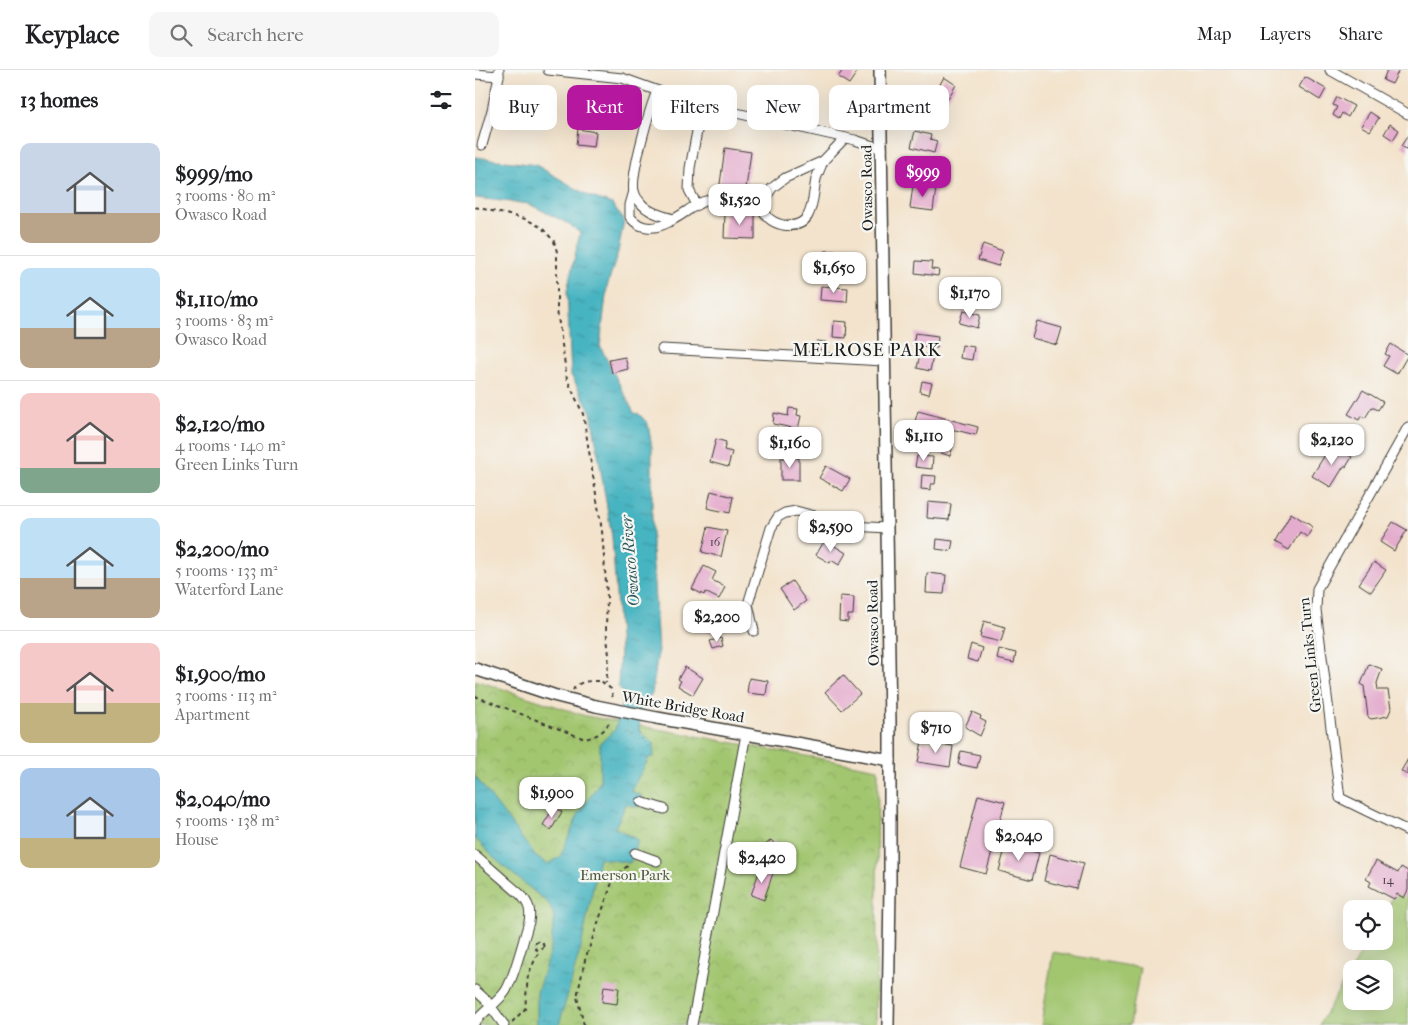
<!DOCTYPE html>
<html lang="en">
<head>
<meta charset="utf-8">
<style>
	body { margin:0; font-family:"IM FELL French Canon",serif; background:#f6f6f6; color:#202124; height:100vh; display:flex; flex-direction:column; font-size:19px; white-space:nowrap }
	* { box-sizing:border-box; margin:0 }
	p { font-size:16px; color:#757577 }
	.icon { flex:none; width:28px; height:28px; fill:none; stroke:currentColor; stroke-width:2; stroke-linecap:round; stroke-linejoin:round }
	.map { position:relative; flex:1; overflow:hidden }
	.drawer { display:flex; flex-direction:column; background:#fff; width:475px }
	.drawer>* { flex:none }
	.banner { position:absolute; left:15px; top:15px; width:475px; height:45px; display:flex; gap:10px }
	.fabs { position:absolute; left:868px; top:830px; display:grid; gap:10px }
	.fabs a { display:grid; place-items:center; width:50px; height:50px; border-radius:10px; background:#fff; box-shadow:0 5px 20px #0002; font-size:25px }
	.price { position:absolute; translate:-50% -42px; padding:0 11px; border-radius:10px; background:#fff; color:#222; font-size:16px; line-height:32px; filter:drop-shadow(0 1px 2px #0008) }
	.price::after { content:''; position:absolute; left:50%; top:30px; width:15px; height:11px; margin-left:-8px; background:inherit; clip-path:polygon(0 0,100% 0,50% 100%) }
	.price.current { background:#b5179e; color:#fff }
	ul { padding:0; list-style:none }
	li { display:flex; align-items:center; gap:15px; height:125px; padding:0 20px }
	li+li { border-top:1px solid #e0e0e0 }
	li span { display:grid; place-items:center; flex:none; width:140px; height:100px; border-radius:10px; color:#555 }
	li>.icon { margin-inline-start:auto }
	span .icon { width:60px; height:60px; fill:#fffc; stroke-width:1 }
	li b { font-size:21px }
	h2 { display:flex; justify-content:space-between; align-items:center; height:60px; padding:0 20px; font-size:21px }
	.pill { padding:0 18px; border-radius:10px; background:#fff; box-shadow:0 5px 20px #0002; font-size:18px; line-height:45px }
	.pill.current { background:#b5179e; color:#fff }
	header { display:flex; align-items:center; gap:30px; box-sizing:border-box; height:70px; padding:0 25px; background:#fff; border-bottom:1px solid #e0e0e0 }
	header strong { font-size:24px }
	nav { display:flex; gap:28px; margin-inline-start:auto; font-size:18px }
	.search { width:350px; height:45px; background:#f6f6f6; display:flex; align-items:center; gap:12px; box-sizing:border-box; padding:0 18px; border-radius:10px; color:#757577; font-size:19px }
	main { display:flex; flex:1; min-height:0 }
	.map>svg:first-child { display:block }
	.grass { fill:#a2c66f; stroke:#5f7146 }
	.park { fill:url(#park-crowns); stroke:#5f7146 }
	.water { fill:url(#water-ripples); stroke:#31686e }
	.building { fill:#e4accd }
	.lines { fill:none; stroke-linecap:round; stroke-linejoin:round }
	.minor-casing { stroke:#3c3a36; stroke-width:11 }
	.major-casing { stroke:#3c3a36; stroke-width:14 }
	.path { stroke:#3c3a36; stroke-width:2; stroke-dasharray:4 4; stroke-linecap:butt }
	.minor { stroke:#fff; stroke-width:9 }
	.major { stroke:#fff; stroke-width:11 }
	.major-bridge-casing { stroke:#3c3a36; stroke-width:14; stroke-linecap:butt }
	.major-bridge { stroke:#fff; stroke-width:11 }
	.labels { text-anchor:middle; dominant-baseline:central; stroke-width:4.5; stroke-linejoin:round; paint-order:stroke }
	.number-label { font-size:12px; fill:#4e4048 }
	.street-label { font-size:15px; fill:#1c1c1c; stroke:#f6f6f2 }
	.park-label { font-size:15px; fill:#4b5839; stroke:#f6f6f2 }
	.water-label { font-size:16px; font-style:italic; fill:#2d595e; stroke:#f6f6f2 }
	.quarter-label { font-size:18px; letter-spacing:1px; fill:#1c1c1c; stroke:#f6f6f2 }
</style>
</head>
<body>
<header>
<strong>Keyplace</strong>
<div class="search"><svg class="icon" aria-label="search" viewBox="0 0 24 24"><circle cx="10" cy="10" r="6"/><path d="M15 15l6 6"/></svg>Search here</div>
<nav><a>Map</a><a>Layers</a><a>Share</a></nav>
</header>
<main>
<section class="drawer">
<h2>13 homes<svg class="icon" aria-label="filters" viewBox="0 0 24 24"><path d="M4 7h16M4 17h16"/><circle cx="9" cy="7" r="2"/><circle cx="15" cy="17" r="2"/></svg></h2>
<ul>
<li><span style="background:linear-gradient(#c9d6e8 70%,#b9a48a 0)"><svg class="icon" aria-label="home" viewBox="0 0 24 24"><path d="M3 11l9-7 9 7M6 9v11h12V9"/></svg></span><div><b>$999/mo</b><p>3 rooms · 80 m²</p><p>Owasco Road</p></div></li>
<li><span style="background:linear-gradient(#bfe0f5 60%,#b9a48a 0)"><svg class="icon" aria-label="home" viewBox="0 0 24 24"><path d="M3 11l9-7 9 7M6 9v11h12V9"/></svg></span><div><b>$1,110/mo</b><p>3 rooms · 83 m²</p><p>Owasco Road</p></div></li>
<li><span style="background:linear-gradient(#f6c9c9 75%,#7fa58c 0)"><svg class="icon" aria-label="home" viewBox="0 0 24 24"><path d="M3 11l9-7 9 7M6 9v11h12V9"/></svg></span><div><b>$2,120/mo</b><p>4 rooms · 140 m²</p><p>Green Links Turn</p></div></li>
<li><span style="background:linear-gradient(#bfe0f5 60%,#b9a48a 0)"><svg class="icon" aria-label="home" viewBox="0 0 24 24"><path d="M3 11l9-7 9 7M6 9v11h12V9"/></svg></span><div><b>$2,200/mo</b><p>5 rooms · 133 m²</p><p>Waterford Lane</p></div></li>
<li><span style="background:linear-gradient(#f6c9c9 60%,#c2b280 0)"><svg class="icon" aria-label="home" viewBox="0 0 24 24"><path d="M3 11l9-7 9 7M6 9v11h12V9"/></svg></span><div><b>$1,900/mo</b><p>3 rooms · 113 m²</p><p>Apartment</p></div></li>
<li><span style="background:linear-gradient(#a9c7e8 70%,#c2b280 0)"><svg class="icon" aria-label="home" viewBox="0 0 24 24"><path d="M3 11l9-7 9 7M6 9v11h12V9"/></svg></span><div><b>$2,040/mo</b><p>5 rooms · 138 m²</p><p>House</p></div></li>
</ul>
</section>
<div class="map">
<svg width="933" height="955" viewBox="0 0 933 955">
	<defs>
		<pattern id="park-crowns" width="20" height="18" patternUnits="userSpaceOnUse" patternTransform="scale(1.25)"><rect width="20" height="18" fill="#a2c66f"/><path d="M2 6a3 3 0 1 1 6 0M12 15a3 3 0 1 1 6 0" fill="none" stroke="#8baa60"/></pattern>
		<pattern id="water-ripples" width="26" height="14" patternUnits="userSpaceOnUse" patternTransform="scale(1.25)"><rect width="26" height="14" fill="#46b4c1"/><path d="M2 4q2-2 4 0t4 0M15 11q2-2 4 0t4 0" fill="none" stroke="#3a929c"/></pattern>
	</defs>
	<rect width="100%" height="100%" fill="#f6f6f2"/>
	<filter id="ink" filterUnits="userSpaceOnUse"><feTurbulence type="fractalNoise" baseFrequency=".02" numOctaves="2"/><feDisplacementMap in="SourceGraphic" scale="10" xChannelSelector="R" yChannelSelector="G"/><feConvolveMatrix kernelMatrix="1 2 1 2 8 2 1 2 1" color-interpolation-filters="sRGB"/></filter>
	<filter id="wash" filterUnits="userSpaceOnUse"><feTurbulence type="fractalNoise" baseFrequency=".0096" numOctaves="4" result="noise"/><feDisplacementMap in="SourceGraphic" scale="20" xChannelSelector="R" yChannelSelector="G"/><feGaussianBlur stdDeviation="1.12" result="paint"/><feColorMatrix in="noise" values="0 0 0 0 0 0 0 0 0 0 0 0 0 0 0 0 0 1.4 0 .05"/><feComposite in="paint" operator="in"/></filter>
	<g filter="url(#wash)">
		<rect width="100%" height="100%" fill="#f3e3cc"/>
		<!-- grass -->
		<g class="grass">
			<path d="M933,801V955H844L876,899V931H909V899H877L893,871H909V843Z"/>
			<path d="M578,882L665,898L655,955H566Z"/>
		</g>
		<!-- park -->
		<path class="park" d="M0,610L111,646L403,699L401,955H0Z"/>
		<!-- water -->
		<path class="water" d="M0,87L61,95L114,126L137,134L149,150L143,182L132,217L125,276L159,343L164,344L173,354L177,378V480L183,581L177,624L167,634L164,659L167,664L178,673L179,686L174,688L156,721L167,726L163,737L151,734L140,758L163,770L155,793L124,788L106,877L84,955H62V923L76,877L79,846L74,834L20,789L0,768V706L61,787L73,794L85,787L103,745L125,712V673L140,660L149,625L143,616L145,581L137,467L116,342L96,305L92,221L105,163L94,154L54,134L0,128Z"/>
		<g id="blocks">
			<!-- building -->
			<g class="building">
				<path d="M368,0H380L382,2L374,14L363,7Z"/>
				<path d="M912,0H924L917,14L908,10Z"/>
				<path d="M469,7L481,15L466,40L451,31L460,16L463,18Z"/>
				<path d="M830,7L851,19L845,30L824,17Z"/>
				<path d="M378,23L379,56H371V49L364,50L363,24Z"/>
				<path d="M862,27L879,36L873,47L867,43L864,49L858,45L862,37L858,35Z"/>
				<path d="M895,42L904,48L895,61L886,56Z"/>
				<path d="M915,54L924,60L918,70L909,64Z"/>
				<path d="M103,59L121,62L119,77L101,75Z"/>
				<path d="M440,61L456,65L455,69L462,71L459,83L436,77Z"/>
				<path d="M933,65V80L926,76Z"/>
				<path d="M250,78L276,82L270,125L244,121Z"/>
				<path d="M438,115L461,118L458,141L435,138Z"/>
				<path d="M250,142L280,143V169L249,168Z"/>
				<path d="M508,174L528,181L523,196L503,190Z"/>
				<path d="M350,181H367V192L349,191Z"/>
				<path d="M441,191L457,192L456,199L464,200L463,206L440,203Z"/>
				<path d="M346,216L373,218L372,232L345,230Z"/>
				<path d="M488,241L505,245L502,258L484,253Z"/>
				<path d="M359,251L372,252L371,268L358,267Z"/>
				<path d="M562,251L587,258L582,275L557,268Z"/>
				<path d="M440,263L463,266L462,278L438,275Z"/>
				<path d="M342,271L351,272L350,280L342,279Z"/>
				<path d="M916,274L933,285L922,304L908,296L914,286L910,284Z"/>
				<path d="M487,275L499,277L497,290L485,288Z"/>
				<path d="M445,284L458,286L455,301L442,298Z"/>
				<path d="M150,287L153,299L137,303L134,290Z"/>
				<path d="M447,311L457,313L454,324L445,322Z"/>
				<path d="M888,320L908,332L903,340L897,337L890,348L886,346L884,350L873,344Z"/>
				<path d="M314,338L323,339L322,345L326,346L323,359L298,354L299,343L313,346Z"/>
				<path d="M443,341L503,357L501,365L476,359L474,365L439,355Z"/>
				<path d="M452,364L479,373L475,386L448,377Z"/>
				<path d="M241,369L251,372L249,380L257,382L253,397L235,392Z"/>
				<path d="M856,375L877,387L871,397L869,396L856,417L837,406Z"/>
				<path d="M442,386L458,387L457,399L440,397Z"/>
				<rect x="306" y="388" width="18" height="22"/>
				<path d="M351,396L375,409L368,421L344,408Z"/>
				<path d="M447,405L461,406L460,414H456V420L446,419Z"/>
				<path d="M236,421L258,427L255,443L232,438Z"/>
				<path d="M453,432L476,434L474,450L452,448Z"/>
				<path d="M816,443L838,457L832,467L825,462L814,480L800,472Z"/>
				<path d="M918,452L932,460L919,481L905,472Z"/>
				<path d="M233,457L252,461L246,487L227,482Z"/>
				<path d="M462,469L478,471L476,481L461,479Z"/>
				<path d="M350,470L371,483L364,495L356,490L355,493L341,485Z"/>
				<path d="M899,492L911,500L896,522L884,514Z"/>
				<path d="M229,496L241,502L237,510L250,517L244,529L230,522L229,525L217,519Z"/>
				<path d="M452,503L471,505L469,524L451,523Z"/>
				<path d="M317,511L331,531L319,540L305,519Z"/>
				<path d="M365,526L379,527L378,545H373V552L364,551Z"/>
				<path d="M217,541L236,542V562L217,561Z"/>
				<path d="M509,551L530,557L526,572L505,567Z"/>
				<path d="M246,568L248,576L238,579L235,571Z"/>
				<path d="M496,574L507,578L503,592L492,589Z"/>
				<path d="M524,579L541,583L539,593L522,589Z"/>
				<path d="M894,594L907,599L902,613L903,620H913L916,639L913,646L896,649L893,647L889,616L886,614Z"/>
				<path d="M210,597L228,608L218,625L203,616L206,611L203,609Z"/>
				<path d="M368,605L385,624L367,640L350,622Z"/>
				<path d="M274,608L293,611L291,625L272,623Z"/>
				<path d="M497,642L506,646L505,649L511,652L505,666L490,657Z"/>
				<path d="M447,671L478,676L475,697L443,692Z"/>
				<path d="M486,681L505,685L502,698L483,694Z"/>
				<path d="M933,689V704L932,705L926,701Z"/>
				<path d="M503,725L530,732L511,804L485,797Z"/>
				<path d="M79,737L87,742L76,760L68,755Z"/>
				<path d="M296,770L306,780L295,789L286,779Z"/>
				<path d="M531,775L564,783L557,810L524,801Z"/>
				<path d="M575,784L609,793L602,819L569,811Z"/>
				<path d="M901,791L923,803L926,797L933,801V820L929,828L922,824L919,829L894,816L896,812L891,809Z"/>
				<path d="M285,799L298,803L289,830L276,825Z"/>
				<path d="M129,916L144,918L142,934L127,932Z"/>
			</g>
		</g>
	</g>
	<g filter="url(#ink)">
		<use href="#blocks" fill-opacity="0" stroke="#3c3a36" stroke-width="1"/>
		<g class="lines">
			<defs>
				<g id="minor">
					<path d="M73,0L147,8L217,33L380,70L407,79"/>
					<path d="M855,0L933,44"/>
					<path d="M0,4L24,6V0"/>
					<path d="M182,21C175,38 155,105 159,122C160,125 163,130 165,132C172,142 187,146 199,149C207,145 214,139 223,134C243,124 265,133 286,135L297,118L310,108L348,91L370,68"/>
					<path d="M7,75L17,40L24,6"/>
					<path d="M159,121L155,135V147C167,162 184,159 199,149"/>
					<path d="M222,135L214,120L215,98L227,35"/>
					<path d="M286,135C290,146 295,152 308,155C339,160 337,131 341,109C343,103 346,97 348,91"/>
					<path d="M187,279L409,291"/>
					<path d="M933,357L842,519L841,540L865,728L933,761"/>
					<path d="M279,561L273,534L296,458L303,447L310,443L321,441L377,456L412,458"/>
					<path d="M166,732L189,739"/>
					<path d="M160,783L182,791"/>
					<path d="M0,785L46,825C54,834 56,840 54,852C48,870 40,907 30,922C22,933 9,941 0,952"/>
					<path d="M0,920L11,930L29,955"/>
					<path d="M217,955L271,664"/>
				</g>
				<g id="major">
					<path d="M405,0L415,654V816L413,955"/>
					<path d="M0,599L78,625L121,636"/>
					<path d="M182,648L415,690"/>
				</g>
			</defs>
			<!-- minor casing -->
			<use href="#minor" class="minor-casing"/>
			<!-- major casing -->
			<use href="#major" class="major-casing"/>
			<!-- path -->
			<g class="path">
				<path d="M0,137L51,149L67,158L79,171L82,182V240L92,309L108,344L127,461L132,526L131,558L134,585L131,613"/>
				<path d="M98,620C104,610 115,611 126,611L136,619L138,629"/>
				<path d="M0,626L110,669C122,666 132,661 135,649"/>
				<circle cx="64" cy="876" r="4.5"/>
				<path d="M37,952L50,939L53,905L64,881"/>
				<path d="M109,955L102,927L110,890L139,807L155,794"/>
			</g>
			<!-- minor -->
			<use href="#minor" class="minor"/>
			<!-- major -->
			<use href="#major" class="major"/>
			<defs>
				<path id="major-bridge" d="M121,636L182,648"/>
			</defs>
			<!-- major-bridge casing -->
			<use href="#major-bridge" class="major-bridge-casing"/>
			<!-- major-bridge -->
			<use href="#major-bridge" class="major-bridge"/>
		</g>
	</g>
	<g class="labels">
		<!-- number labels -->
		<g class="number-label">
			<text x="240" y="472">16</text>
			<text x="913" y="810">14</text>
		</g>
		<!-- street labels -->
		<g class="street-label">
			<text transform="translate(392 118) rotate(-91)">Owasco Road</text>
			<text transform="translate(398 553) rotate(-91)">Owasco Road</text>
			<text transform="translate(835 585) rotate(-96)">Green Links Turn</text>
			<text transform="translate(208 637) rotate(10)">White Bridge Road</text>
		</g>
		<!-- park labels -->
		<g class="park-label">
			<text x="150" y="805">Emerson Park</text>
		</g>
		<!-- water labels -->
		<g class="water-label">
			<text transform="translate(155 491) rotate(-95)">Owasco River</text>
		</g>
		<!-- quarter labels -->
		<g class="quarter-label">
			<text x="392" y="280">MELROSE PARK</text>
		</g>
	</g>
</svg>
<div class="fabs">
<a><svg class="icon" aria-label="locate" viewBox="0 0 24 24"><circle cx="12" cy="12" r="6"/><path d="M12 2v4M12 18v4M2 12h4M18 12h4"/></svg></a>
<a><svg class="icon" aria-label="layers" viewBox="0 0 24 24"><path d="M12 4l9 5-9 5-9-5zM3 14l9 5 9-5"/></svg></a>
</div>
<b class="price current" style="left:448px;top:128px">$999</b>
<b class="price" style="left:265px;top:156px">$1,520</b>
<b class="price" style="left:359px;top:224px">$1,650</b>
<b class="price" style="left:495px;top:249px">$1,170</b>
<b class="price" style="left:449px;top:392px">$1,110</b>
<b class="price" style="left:857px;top:396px">$2,120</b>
<b class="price" style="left:315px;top:399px">$1,160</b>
<b class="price" style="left:356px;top:483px">$2,590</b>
<b class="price" style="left:242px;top:573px">$2,200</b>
<b class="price" style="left:461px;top:684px">$710</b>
<b class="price" style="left:77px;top:749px">$1,900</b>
<b class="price" style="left:544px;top:792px">$2,040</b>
<b class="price" style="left:287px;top:814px">$2,420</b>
<div class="banner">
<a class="pill">Buy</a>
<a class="pill current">Rent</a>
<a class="pill">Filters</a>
<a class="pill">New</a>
<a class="pill">Apartment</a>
</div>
</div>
</main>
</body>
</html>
